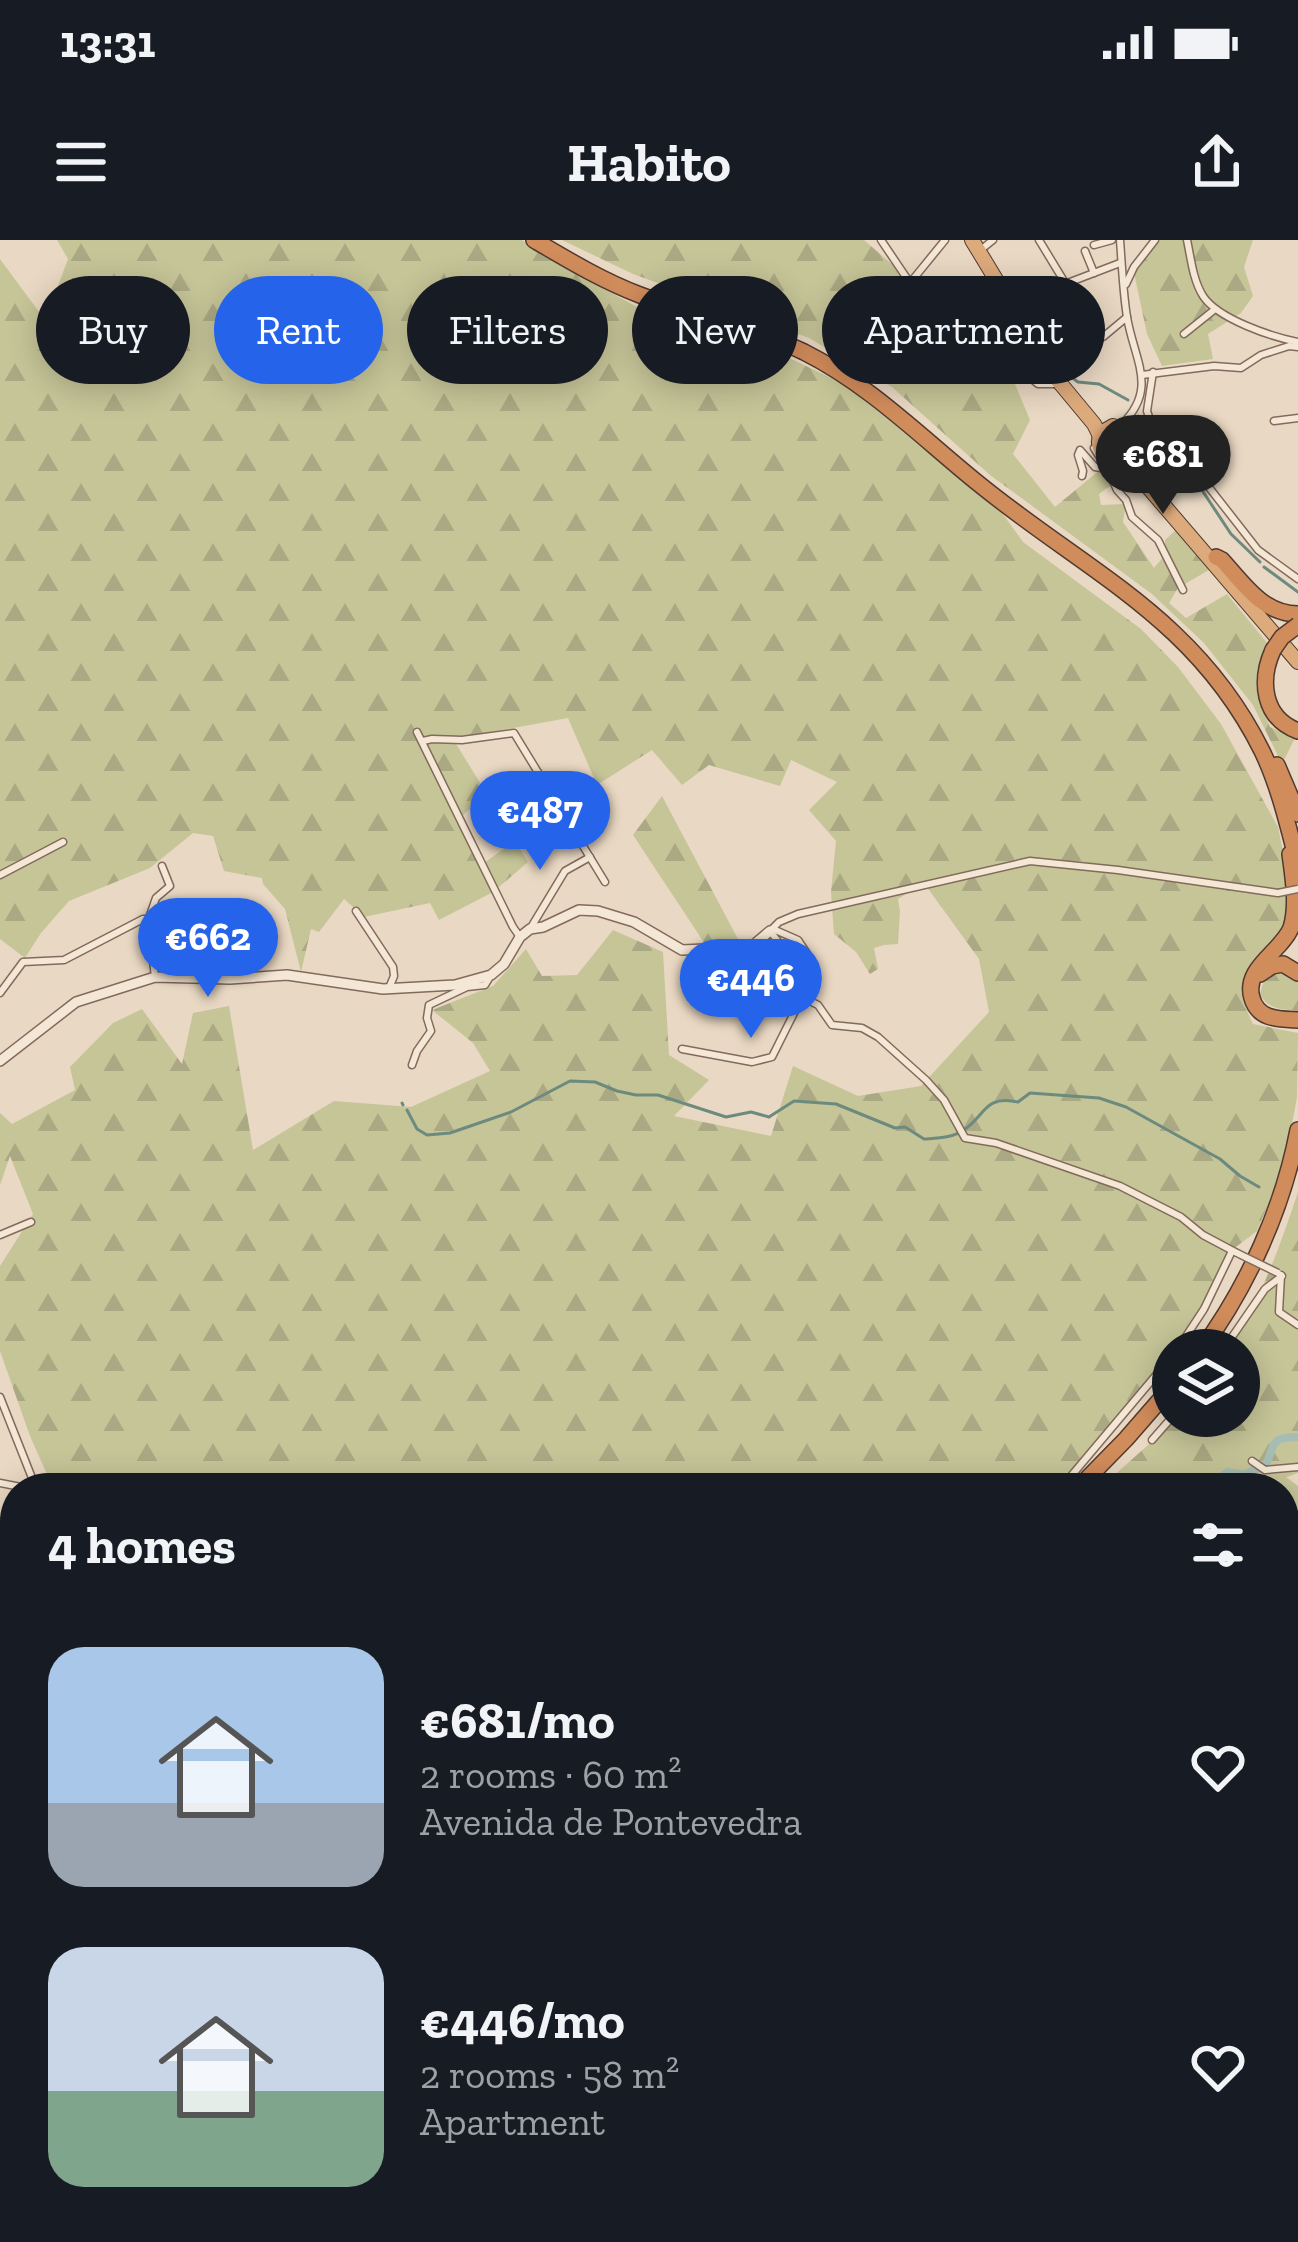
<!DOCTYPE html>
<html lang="en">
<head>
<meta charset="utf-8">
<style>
	body { margin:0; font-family:"Zilla Slab",serif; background:#242831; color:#f1f3f6; height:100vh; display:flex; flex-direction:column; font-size:45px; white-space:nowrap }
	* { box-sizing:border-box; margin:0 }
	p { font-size:39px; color:#9ea1a6 }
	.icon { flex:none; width:66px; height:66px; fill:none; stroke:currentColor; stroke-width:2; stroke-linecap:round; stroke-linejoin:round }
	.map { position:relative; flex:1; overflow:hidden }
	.sheet { position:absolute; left:0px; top:1233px; width:1299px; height:771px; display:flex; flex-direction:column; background:#171b24; border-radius:48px 48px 0 0; box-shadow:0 6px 30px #0003 }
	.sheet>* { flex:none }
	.banner { position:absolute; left:36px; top:36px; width:1227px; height:108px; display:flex; gap:24px }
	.buttons { position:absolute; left:1152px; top:1089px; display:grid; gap:24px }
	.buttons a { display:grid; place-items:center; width:108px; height:108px; border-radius:50%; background:#171b24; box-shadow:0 6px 30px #0003; font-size:60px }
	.price { position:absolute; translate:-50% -102px; padding:0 27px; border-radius:42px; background:#2563eb; color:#fff; font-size:39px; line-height:78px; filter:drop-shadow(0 3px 6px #0008) }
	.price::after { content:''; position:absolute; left:50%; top:72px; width:36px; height:27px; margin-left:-18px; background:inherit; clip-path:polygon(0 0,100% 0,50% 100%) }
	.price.current { background:#222; color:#fff }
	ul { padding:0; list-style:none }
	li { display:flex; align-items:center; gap:36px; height:300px; padding:0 48px }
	li span { display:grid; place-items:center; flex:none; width:336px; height:240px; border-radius:36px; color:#555 }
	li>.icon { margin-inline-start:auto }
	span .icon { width:144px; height:144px; fill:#fffc; stroke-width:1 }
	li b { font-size:51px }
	h2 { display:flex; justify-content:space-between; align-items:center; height:144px; padding:0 48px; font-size:51px }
	.chip { padding:0 42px; border-radius:54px; background:#171b24; box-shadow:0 6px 30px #0003; font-size:42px; line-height:108px }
	.chip.current { background:#2563eb; color:#fff }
	.status { display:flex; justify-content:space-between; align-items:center; height:84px; padding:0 60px; background:#171b24; direction:ltr }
	.status svg { height:33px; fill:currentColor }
	header { display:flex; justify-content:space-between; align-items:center; height:156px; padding:0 48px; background:#171b24; font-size:54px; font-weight:800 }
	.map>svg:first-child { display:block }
	.farmland { fill:url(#farmland-dots) }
	.grass { fill:url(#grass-dots) }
	.forest { fill:url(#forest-firs) }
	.park { fill:url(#park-tufts) }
	.pitch { fill:#c6c598 }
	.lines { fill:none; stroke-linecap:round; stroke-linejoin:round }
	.stream { stroke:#6d8a7e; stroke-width:3 }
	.river { stroke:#a5bdb2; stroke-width:8 }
	.minor-casing { stroke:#826a5c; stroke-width:9 }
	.tertiary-casing { stroke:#826a5c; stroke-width:12 }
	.primary-casing { stroke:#503a30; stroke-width:15 }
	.trunk-casing { stroke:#503a30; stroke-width:16 }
	.motorway-casing { stroke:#503a30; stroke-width:18 }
	.minor { stroke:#f5e7d5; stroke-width:6 }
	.tertiary { stroke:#f5e7d5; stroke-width:9 }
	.primary { stroke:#e9c79e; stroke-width:12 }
	.trunk { stroke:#ddaa7c; stroke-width:14 }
	.motorway { stroke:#d18c5b; stroke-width:15 }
	.rail { stroke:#33251e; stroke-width:3; stroke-dasharray:21 21; stroke-linecap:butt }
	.minor-bridge-casing { stroke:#826a5c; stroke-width:9; stroke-linecap:butt }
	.trunk-bridge-casing { stroke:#503a30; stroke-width:16; stroke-linecap:butt }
	.motorway-bridge-casing { stroke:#503a30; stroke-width:18; stroke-linecap:butt }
	.minor-bridge { stroke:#f5e7d5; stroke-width:6 }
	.trunk-bridge { stroke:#ddaa7c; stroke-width:14 }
	.motorway-bridge { stroke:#d18c5b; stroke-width:15 }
</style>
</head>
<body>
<div class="status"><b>13:31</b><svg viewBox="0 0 49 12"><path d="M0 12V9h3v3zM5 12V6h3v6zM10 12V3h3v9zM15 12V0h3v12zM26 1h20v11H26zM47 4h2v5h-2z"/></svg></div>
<header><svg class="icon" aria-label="menu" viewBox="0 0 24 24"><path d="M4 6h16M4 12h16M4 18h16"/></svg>Habito<svg class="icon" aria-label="share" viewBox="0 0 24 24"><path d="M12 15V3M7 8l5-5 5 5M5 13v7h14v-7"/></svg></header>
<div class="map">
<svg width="1298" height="2002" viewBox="0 0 1298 2002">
	<defs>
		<pattern id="farmland-dots" width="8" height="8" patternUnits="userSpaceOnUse" patternTransform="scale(3)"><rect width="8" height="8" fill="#ded0b1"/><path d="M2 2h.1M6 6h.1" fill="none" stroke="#bfb298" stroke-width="1.8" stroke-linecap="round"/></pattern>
		<pattern id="grass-dots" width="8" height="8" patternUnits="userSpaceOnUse" patternTransform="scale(3)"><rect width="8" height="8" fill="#c6c598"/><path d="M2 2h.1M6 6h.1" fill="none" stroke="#aba983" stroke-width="1.8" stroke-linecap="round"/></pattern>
		<pattern id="forest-firs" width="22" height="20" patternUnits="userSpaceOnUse" patternTransform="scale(3)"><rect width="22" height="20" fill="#c6c598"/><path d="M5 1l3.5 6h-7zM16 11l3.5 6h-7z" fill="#aba983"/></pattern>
		<pattern id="park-tufts" width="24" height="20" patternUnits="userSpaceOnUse" patternTransform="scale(3)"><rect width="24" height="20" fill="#c6c598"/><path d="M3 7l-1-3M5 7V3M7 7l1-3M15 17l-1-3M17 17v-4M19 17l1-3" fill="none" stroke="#aba983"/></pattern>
	</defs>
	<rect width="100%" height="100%" fill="#e9d8c3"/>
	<!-- farmland -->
	<rect class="farmland" x="452" y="1989" width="69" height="13"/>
	<!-- grass -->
	<g class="grass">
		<path d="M1298,1380V1470L1284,1452V1386Z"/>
		<path d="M1296,1713L1298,1827L1291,1832L1284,1828V1811L1290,1809L1284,1804V1718Z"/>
	</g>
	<!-- forest -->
	<g class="forest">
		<path d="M57,0H522L540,14L665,82L739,94L850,147L1002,273L1023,302L1141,389L1178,427L1221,484L1278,587L1288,636L1289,680C1258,719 1226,730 1253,784L1298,793L1297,857L1288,906L1276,945L1257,991L1228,1013L1205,1061L1155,1135L1058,1248H85L89,1239L83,1234L75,1248H53L30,1196L0,1111V1026L33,974L10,916L0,945V873L12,884L75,850L70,827L113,783L142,769L182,824L193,773L229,766L253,910L334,861L411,867L490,831L473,803L432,770L493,746L526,709L542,736L577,735L613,690L663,712L669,815L709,840L674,876L771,896L793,826L858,856L921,846L989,772L979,719L924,643L898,659L900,671L898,704L884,705L874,708L878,729L870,734L856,712L834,694L831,652L836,601L809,570L837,542L791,520L780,546L709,525L682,545L652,510L597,545L568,478L453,499L487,554L462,576L481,625L515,601L528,622L493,652L439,680L430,663L364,677L344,659L319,692L311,689L301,732L285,669L263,644L262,638L224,631L213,596L193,593L150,628L69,661L41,693L25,718L0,699V19L45,80L68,19Z"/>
		<path d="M562,0H864L902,33L951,90L1005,120L1030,180L1013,214L1055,267L1101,229L1111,245L1099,254L1101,265L1126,264L1123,282L1154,328L1165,315V300L1176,290L1209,330L1178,348L1169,363L1186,378L1227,354L1268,404C1249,439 1255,451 1270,487L1295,498L1282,524L1253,465L1204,403L1152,354L990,235L892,147L809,98L633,34Z"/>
		<path d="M1160,0H1253L1244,27L1253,56L1241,73L1208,94L1213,119L1162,126L1147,94L1134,33Z"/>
		<path d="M662,556L739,701L705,704L633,595Z"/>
		<path d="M1276,729L1293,733L1298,740V771C1282,769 1269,770 1260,755C1262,744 1266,735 1276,729Z"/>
		<path d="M1298,952V1233L1256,1248H1100L1168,1187L1176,1176H1239V1110H1226C1260,1064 1280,1006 1298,952Z"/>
		<path d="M1284,1452L1298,1470V1666L1284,1668Z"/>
		<path d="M15,1611V1862L0,1850V1614Z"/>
		<path d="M29,1989H95L101,2002H22Z"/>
		<path d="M279,1989H296L298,2002H234L237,1997Z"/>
		<path d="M325,1989H398L409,1999V2002H317L325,1993Z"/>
	</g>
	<!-- park -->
	<g class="park">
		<path d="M0,1491L15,1492V1579L0,1581Z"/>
		<path d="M1298,1827V1985L1284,1983V1833Z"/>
		<path d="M553,1989L609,1990L597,2002H555Z"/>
	</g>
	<!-- pitch -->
	<path class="pitch" d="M1283,1235L1298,1246V1274L1284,1293V1248H1273Z"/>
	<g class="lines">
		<!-- stream -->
		<g class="stream">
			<path d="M1071,137L1078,142L1099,144L1128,160"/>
			<path d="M1138,176L1143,185L1188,229L1231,294L1260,322"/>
			<path d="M1264,327L1298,352"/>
			<path d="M402,863L403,865"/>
			<path d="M407,870L417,889L427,895L450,893L511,872L570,841L595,842L617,851L636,855H658L726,877L751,872L769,877L794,861L836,864L895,888L905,887L924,899C937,898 952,898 962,891C985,878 983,854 1018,862L1030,853L1099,858L1126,867L1220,919L1240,936L1259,947"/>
		</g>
		<!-- river -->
		<g class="river">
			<path d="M1204,1248L1228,1232L1244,1235L1266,1224C1276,1203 1270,1197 1298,1197"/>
			<path d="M1284,1507L1291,1515L1298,1549"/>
			<path d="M1298,1561C1295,1574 1292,1587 1298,1599"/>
		</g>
		<defs>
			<g id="minor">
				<path d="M881,0L910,43L953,88L998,111L1038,144H1057"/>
				<path d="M1039,0L1098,97H1103L1127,77"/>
				<path d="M1120,0C1122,26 1123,52 1127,77C1134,120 1159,149 1121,185"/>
				<path d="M1187,0C1191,19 1193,40 1203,56C1218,79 1272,97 1298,102"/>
				<path d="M1094,5L1112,0"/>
				<path d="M983,8L993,0"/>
				<path d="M1085,11L1094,33"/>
				<path d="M910,43L945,0"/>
				<path d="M1126,44L1134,27L1155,0"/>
				<path d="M1021,71L1065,44L1120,23"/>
				<path d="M1184,94L1214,70"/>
				<path d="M1153,132L1147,171L1151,183L1186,218L1258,310L1298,339"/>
				<path d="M1142,135L1214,126L1241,128L1261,115L1289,106L1298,107"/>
				<path d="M1274,181L1298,178"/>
				<path d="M1094,208L1109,232L1117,250L1126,260L1132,277L1158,300L1183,350"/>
				<path d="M1082,236L1083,231L1078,215L1080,210L1095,227L1107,229"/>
				<path d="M417,492L513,687L520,697"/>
				<path d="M423,501L432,499L462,500L514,493L605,642"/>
				<path d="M0,635L63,602"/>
				<path d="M356,671L393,727L394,736L389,748"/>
				<path d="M149,678L156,658L170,646L162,626"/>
				<path d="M530,689L565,631L590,617"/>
				<path d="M0,753L23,722L64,720L143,679H148L155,737"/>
				<path d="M682,809L752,822L772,817L802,757L806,712L798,700L773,689"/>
				<path d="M412,825L417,811L431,791L427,778L429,765L467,747L485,745L491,735"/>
				<path d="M0,995L31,982"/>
				<path d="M1235,1012L1203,995L1181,977L1120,946L996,903L965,898L944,860L926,840L878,797L862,788L832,785L818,765L802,757L790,732L770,728L777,700L770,691L779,682L798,674L1030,621L1118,630L1278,653"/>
				<path d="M1281,1035L1279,1072L1298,1085"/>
				<path d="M1177,1110L1204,1069L1232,1011"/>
				<path d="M1223,1110L1265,1049L1282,1036"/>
				<path d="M0,1157L36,1248"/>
				<path d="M1152,1200L1173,1176"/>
				<path d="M1252,1221L1265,1230L1298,1227"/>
				<path d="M0,1243L26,1248"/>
				<path d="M1061,1248L1173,1115"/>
				<path d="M0,1330L15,1354"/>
				<path d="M0,1374L15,1370"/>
				<path d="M0,1393L15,1404"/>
				<path d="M0,1429L15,1433"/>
				<path d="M0,1488L15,1489"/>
				<path d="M1284,1574L1298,1569"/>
				<path d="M1284,1605V1615"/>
				<path d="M1284,1672L1298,1669"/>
				<path d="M1284,1830L1298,1823"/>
				<path d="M0,1911L15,1920"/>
				<path d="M0,1943L15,1931"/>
				<path d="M1284,1988L1298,1989"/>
				<path d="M524,1989V2002"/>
				<path d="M550,1989L552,2002"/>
				<path d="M618,1989L622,2002"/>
				<path d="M700,1989V1999L787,2002"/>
				<path d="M603,2002L617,1989"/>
				<path d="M992,2002L1007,1989"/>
				<path d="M998,2002L1009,1998L1040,2002"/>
				<path d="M1154,2002L1156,1989"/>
				<path d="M1212,2002L1213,1989"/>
			</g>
			<g id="tertiary">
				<path d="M0,821L76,762L155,737L230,739L287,735L383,749L455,745L491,735L504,724L520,697L530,689L543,687L579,670L598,671L634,682L682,710L751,707L770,691"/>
				<path d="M1284,1550L1298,1555"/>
				<path d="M0,1584L15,1582"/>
			</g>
			<g id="primary">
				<path d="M0,1285L15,1304"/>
				<path d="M888,1989L963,2002"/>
				<path d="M868,1992L896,1995"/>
			</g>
			<g id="trunk">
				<path d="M972,0L1055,137L1094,184L1100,196"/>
				<path d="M1127,212L1130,198L1125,190L1113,186L1101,193C1095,207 1104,219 1119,217L1130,226L1298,422"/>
				<path d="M1284,1692L1298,1687"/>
				<path d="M819,2002L838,1989"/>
				<path d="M838,2002L847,1995"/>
				<path d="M862,2002L901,1997"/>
			</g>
			<g id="motorway">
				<path d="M534,0C568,20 603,41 640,55C694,75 751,87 804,112C870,145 922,198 979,244C1087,332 1196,378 1262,511C1279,546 1288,586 1298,624"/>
				<path d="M1216,317L1222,320C1244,344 1263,374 1298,374"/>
				<path d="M1273,410C1259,441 1263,478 1298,491"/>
				<path d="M1277,525L1298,574"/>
				<path d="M1290,614C1293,637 1298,665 1291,688C1281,712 1243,728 1252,758C1258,780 1279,779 1298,780"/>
				<path d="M1260,734L1272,726L1283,724L1298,733"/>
				<path d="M1201,1110C1248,1046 1283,968 1298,890"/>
				<path d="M1078,1248L1126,1199L1173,1145"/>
				<path d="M0,1881L15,1890"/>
				<path d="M115,1989L123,2002"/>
				<path d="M129,1989L138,2002"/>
				<path d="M417,2002L419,1989"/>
				<path d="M434,2002L435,1989"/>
			</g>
		</defs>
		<!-- minor casing -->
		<use href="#minor" class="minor-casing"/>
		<!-- tertiary casing -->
		<use href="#tertiary" class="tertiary-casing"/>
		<!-- primary casing -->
		<use href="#primary" class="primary-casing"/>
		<!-- trunk casing -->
		<use href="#trunk" class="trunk-casing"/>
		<!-- motorway casing -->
		<use href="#motorway" class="motorway-casing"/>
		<!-- minor -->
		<use href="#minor" class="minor"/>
		<!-- tertiary -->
		<use href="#tertiary" class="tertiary"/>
		<!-- primary -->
		<use href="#primary" class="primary"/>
		<!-- trunk -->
		<use href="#trunk" class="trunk"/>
		<!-- motorway -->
		<use href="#motorway" class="motorway"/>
		<!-- rail -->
		<g class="rail">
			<path d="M1136,1248L1153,1236"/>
			<path d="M1284,1681L1298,1679"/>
		</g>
		<defs>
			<g id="minor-bridge">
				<path d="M1278,653L1298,649"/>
				<path d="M1235,1012L1278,1033"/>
				<path d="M405,1990L452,2001"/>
			</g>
			<path id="trunk-bridge" d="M1284,1684L1298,1679"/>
			<path id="motorway-bridge" d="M1273,410L1282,397L1298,385"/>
		</defs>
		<!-- minor-bridge casing -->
		<use href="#minor-bridge" class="minor-bridge-casing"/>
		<!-- trunk-bridge casing -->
		<use href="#trunk-bridge" class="trunk-bridge-casing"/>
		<!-- motorway-bridge casing -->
		<use href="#motorway-bridge" class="motorway-bridge-casing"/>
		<!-- minor-bridge -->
		<use href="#minor-bridge" class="minor-bridge"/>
		<!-- trunk-bridge -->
		<use href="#trunk-bridge" class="trunk-bridge"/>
		<!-- motorway-bridge -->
		<use href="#motorway-bridge" class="motorway-bridge"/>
	</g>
</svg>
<div class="buttons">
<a><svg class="icon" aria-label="layers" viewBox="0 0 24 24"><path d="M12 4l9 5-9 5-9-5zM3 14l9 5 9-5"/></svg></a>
</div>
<b class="price current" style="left:1163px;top:277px">€681</b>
<b class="price" style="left:540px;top:633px">€487</b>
<b class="price" style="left:208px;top:760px">€662</b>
<b class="price" style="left:751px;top:801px">€446</b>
<div class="banner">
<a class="chip">Buy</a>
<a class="chip current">Rent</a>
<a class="chip">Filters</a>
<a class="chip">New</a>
<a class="chip">Apartment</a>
</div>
<section class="sheet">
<h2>4 homes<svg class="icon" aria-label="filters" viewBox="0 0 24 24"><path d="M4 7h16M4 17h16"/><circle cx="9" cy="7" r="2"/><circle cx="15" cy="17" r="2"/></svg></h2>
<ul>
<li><span style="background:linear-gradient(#a9c7e8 65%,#9aa5b1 0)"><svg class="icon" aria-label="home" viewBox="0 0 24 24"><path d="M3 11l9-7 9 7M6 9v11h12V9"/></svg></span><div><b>€681/mo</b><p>2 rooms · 60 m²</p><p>Avenida de Pontevedra</p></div><svg class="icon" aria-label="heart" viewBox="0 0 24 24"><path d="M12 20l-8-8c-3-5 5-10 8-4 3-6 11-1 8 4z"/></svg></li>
<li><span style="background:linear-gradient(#c9d6e8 60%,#7fa58c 0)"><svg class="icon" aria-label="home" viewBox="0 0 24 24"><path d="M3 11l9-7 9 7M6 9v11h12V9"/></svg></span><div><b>€446/mo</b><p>2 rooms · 58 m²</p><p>Apartment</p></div><svg class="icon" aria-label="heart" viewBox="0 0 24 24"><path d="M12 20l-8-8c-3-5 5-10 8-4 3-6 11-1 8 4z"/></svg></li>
</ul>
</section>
</div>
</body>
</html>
